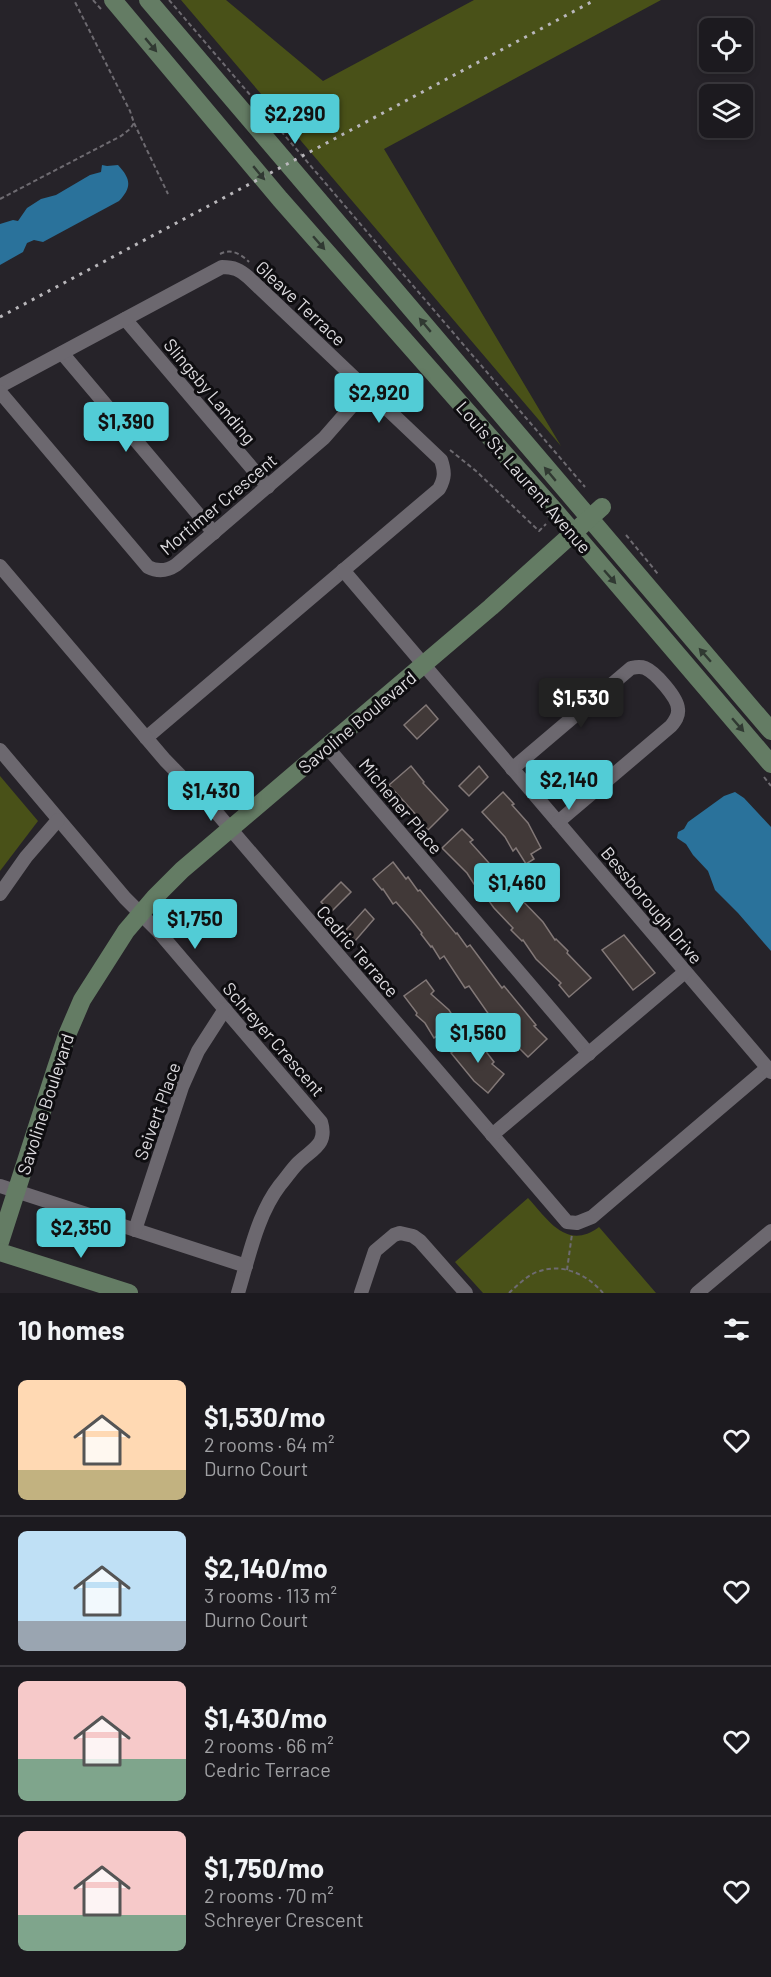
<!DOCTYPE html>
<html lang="en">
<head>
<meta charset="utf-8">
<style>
	body { margin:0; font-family:Barlow,sans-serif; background:#252328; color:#f1f3f6; height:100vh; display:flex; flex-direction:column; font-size:22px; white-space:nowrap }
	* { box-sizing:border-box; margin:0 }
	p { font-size:20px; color:#a0a1a4 }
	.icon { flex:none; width:33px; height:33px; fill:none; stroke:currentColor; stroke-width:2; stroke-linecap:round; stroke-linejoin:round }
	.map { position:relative; height:1293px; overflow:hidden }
	.drawer { display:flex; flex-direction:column; background:#1c1a1f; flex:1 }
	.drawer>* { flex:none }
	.controls { position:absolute; left:699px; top:18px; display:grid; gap:12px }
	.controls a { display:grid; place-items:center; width:54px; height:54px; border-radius:9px; background:#1c1a1f; box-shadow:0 3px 9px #0003,0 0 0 2px #3a383d; font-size:30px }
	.price { position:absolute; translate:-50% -51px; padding:0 14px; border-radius:6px; background:#52ccd6; color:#111; font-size:20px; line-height:39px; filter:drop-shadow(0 2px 3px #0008) }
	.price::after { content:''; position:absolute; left:50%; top:36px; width:18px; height:14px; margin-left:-9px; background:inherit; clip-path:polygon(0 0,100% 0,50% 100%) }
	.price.on { background:#222; color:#fff }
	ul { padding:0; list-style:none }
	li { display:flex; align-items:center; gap:18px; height:150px; padding:0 18px }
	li+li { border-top:2px solid #3a383d }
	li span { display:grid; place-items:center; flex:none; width:168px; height:120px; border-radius:9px; color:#555 }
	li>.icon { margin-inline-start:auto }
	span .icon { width:72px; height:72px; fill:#fffc; stroke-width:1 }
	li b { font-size:26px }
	h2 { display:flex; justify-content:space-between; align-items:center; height:72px; padding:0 18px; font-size:26px }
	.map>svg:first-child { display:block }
	.green { fill:#495118 }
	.water { fill:#2a729b }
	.building { fill:#413938; stroke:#827877; stroke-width:1.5 }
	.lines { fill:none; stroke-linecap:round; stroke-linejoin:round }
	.path { stroke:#6e6b71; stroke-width:2; stroke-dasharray:4.5 3; stroke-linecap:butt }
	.street { stroke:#6c686f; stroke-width:14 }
	.secondary { stroke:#647c64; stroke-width:18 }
	.rail { stroke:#b9b7bb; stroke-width:3; stroke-dasharray:3 6; stroke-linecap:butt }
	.oneway { fill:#303932 }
	.labels { text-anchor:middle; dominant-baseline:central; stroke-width:6; stroke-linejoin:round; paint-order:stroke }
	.street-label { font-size:18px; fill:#dddbdf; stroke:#0e0d10 }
</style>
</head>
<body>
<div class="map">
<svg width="771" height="1293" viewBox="0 0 771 1293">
	<rect width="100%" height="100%" fill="#262329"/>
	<!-- green -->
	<g class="green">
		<path d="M181,0H226L323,81L474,0H661L384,149L561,446Z"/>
		<path d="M0,776L38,821L0,871Z"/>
		<path d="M528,1198C548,1220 567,1251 599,1227L656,1293H483L455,1262Z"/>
	</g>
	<!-- water -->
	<g class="water">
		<path d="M102,165L107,166L118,165C131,179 132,187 119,201L43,242L34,240L27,243L23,252L0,265V224L13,220L18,221L27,208L41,199L56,195L90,175L101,172Z"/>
		<path d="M735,792L744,798L771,827V951L738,913L715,890L708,871L693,855L686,844L677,838L678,832L684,829L688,822L724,796Z"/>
	</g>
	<!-- building -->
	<g class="building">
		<path d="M426,705L438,719L417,739L404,725Z"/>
		<path d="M411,766L424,782L423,783L448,810L428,830L417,819L419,818L389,785Z"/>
		<path d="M479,766L488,777L469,796L459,786Z"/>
		<path d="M503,792L514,804L512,805L528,823L541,848L531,854L534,859L526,864L516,848L513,851L505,837L482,812Z"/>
		<path d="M462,829L473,840L470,842L497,872L518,891L516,894L543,922L555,940L556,939L568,951L567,953L591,978L569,997L559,985L561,983L536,959L523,940L522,941L511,930L513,928L494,908L476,883L474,884L467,873L442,848Z"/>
		<path d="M393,862L406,879L408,877L418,891L420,890L456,934L457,933L467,947L470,945L502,988L504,986L527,1014L536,1025L534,1026L547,1039L528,1057L514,1043L513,1044L492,1019L469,986L465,988L444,956L440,959L432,946L431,947L421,934L422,933L409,917L396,902L393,904L383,889L382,890L373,879Z"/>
		<path d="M341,882L351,892L331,912L321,902Z"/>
		<path d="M365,909L374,919L355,941L345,931Z"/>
		<path d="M624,935L655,973L633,990L602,950Z"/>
		<path d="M426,980L434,991L431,994L449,1010L457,1023L434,1038L425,1023L416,1015L417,1013L404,996Z"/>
		<path d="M475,1037L494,1062L492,1064L504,1074L488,1093L474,1081L451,1053Z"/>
	</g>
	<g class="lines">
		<!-- path -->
		<g class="path">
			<path d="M93,0L101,9"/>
			<path d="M169,0L585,487"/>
			<path d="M134,123L168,194"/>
			<path d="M0,199L121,136L130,129L134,123L130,111L74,0"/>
			<path d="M220,254C231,248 241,254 249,262"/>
			<path d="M450,450L476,471L539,531L546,524"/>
			<path d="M626,535L658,574"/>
			<path d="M764,777L771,786"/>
			<path d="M567,1270L572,1234"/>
			<path d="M509,1293C518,1285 528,1274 540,1271C563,1263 588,1275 603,1293"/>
		</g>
		<!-- street -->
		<g class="street">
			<path d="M125,319L268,487"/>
			<path d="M62,353L214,533"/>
			<path d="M0,386L222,267C234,267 240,270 248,277L441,460C445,472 445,478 439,489L146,738"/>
			<path d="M0,392L148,567C158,572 167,571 176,565L324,438L366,390"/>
			<path d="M0,566L165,760L216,812L567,1222L577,1223L592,1217L767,1068"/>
			<path d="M343,570L771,1072"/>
			<path d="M327,747L589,1054"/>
			<path d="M0,750L125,898L158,931L321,1122C328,1145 312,1149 298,1163C292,1169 286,1178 280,1185C257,1215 249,1257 238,1293"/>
			<path d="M512,769L631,668C636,667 640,666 645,668C655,672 678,698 678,709C679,716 675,721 671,726L558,822"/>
			<path d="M0,894L26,857L58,820"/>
			<path d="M492,1135L685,972"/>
			<path d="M0,1186L246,1266"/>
			<path d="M135,1230L182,1087L198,1051L225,1009"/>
			<path d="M361,1293L375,1251L394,1235L400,1233L413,1236L420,1241L466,1293"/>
			<path d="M697,1293L771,1231"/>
		</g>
		<!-- secondary -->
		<g class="secondary">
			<path d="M113,0L280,199L555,511L771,764"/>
			<path d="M148,0L771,731"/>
			<path d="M0,1242L56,1068L67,1035L82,1000L126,931L155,897L182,870L491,607L602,507"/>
			<path d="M0,1252L129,1293"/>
		</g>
		<!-- rail -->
		<path class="rail" d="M0,317L595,0"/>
	</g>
	<!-- one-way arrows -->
	<defs><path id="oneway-solid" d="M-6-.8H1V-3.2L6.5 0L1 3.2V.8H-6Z" transform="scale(1.5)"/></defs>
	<g class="oneway">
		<use href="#oneway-solid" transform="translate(151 45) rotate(50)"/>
		<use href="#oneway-solid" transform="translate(259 173) rotate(50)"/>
		<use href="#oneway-solid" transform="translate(319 243) rotate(49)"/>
		<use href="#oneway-solid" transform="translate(425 325) rotate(-130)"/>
		<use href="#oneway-solid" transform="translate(550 474) rotate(-130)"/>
		<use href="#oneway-solid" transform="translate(610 577) rotate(49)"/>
		<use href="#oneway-solid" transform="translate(705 655) rotate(-131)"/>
		<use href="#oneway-solid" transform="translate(738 725) rotate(49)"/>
	</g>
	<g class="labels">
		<!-- street labels -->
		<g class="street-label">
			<text transform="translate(301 303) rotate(43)">Gleave Terrace</text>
			<text transform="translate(210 391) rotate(50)">Slingsby Landing</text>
			<text transform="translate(524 477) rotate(49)">Louis St. Laurent Avenue</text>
			<text transform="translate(218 504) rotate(-40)">Mortimer Crescent</text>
			<text transform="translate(357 722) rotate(-40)">Savoline Boulevard</text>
			<text transform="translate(401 806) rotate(50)">Michener Place</text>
			<text transform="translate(652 905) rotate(50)">Bessborough Drive</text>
			<text transform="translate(358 951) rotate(49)">Cedric Terrace</text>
			<text transform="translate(274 1039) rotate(49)">Schreyer Crescent</text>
			<text transform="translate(45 1104) rotate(-72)">Savoline Boulevard</text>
			<text transform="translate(157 1111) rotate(-70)">Seivert Place</text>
		</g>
	</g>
</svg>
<div class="controls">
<a><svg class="icon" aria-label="locate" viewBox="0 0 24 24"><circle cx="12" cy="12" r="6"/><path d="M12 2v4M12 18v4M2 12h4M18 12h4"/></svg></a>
<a><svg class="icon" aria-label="layers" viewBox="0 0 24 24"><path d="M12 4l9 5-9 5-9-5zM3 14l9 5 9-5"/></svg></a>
</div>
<b class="price" style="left:295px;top:145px">$2,290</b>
<b class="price" style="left:379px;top:424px">$2,920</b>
<b class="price" style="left:126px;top:453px">$1,390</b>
<b class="price on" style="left:581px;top:729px">$1,530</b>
<b class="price" style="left:569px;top:811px">$2,140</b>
<b class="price" style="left:211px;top:822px">$1,430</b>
<b class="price" style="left:517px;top:914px">$1,460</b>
<b class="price" style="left:195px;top:950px">$1,750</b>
<b class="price" style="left:478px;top:1064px">$1,560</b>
<b class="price" style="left:81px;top:1259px">$2,350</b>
</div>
<section class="drawer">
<h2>10 homes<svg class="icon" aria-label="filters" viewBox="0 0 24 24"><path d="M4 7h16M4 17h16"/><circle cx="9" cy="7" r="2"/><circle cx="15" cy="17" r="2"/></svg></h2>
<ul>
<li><span style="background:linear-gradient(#ffd9b3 75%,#c2b280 0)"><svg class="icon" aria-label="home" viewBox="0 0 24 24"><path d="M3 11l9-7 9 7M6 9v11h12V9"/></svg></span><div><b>$1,530/mo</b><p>2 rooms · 64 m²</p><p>Durno Court</p></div><svg class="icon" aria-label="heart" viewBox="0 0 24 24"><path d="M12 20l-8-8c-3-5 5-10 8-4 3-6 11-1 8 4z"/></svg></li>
<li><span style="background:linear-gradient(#bfe0f5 75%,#9aa5b1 0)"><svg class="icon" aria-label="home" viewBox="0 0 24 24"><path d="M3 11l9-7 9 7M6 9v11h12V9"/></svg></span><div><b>$2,140/mo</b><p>3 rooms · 113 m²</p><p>Durno Court</p></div><svg class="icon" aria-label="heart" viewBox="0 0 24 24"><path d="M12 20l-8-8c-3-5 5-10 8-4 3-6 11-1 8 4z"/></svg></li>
<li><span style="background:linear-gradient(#f6c9c9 65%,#7fa58c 0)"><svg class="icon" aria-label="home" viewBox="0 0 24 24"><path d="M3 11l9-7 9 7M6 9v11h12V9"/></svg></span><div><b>$1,430/mo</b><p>2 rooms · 66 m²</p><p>Cedric Terrace</p></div><svg class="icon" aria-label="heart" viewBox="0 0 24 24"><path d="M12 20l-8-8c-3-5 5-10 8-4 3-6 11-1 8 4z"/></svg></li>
<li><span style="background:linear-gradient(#f6c9c9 70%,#7fa58c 0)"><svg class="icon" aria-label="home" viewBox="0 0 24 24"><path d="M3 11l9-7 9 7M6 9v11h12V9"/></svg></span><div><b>$1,750/mo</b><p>2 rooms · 70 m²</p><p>Schreyer Crescent</p></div><svg class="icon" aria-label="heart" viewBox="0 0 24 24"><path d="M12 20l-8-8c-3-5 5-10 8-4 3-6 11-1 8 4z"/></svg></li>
</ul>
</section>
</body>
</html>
